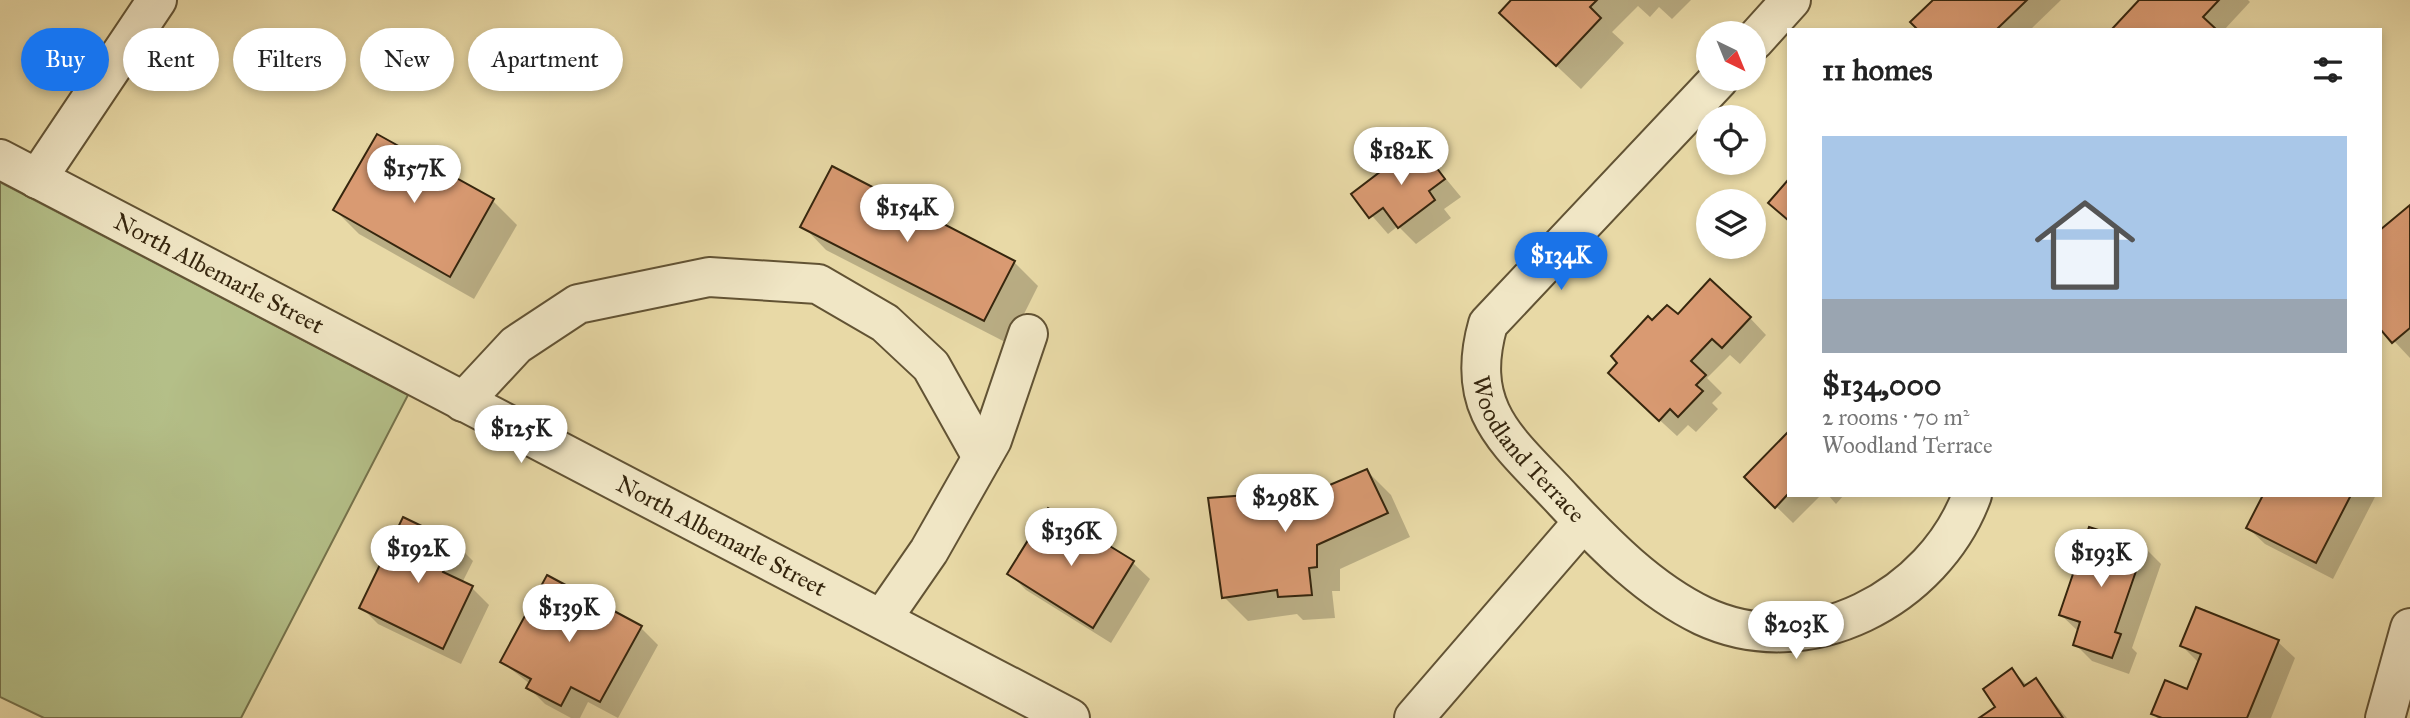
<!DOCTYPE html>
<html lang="en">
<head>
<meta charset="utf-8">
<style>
	body { margin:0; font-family:"IM FELL Great Primer",serif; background:#f6f6f6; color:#222; height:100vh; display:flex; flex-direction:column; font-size:26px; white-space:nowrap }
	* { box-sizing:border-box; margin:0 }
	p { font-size:23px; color:#767676 }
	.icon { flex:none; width:38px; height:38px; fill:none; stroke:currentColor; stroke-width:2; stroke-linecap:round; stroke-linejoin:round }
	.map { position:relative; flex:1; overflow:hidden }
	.side { position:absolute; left:1787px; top:28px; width:595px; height:469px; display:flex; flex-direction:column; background:#fff; border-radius:0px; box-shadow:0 4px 10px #0003 }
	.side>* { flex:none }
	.hud { position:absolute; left:21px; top:28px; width:665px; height:63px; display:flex; gap:14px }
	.needle { width:46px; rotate:137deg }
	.tools { position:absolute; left:1696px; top:21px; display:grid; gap:14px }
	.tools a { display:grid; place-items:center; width:70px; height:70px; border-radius:50%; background:#fff; box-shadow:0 4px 10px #0003; font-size:35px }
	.price { position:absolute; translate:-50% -60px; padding:0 16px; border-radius:24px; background:#fff; color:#222; font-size:23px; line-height:46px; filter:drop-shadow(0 2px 4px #0008) }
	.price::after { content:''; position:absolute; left:50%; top:42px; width:21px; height:16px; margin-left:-10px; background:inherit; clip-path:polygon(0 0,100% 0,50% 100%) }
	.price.on { background:#1a73e8; color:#fff }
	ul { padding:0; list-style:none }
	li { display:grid; align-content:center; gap:14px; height:371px; padding:0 35px }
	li+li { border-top:2px solid #e0e0e0 }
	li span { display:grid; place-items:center; height:217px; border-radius:0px; color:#555 }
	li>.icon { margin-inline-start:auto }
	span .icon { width:126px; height:126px; fill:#fffc; stroke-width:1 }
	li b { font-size:30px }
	h2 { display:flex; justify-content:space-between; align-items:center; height:84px; padding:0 35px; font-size:30px }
	.chip { padding:0 24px; border-radius:32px; background:#fff; box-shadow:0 4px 10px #0003; font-size:24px; line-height:63px }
	.chip.on { background:#1a73e8; color:#fff }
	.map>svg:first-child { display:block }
	.green { fill:#b4bf88; stroke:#75724b; stroke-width:2 }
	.shadow { fill:#0003 }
	.building { fill:#d99a72; stroke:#36260e; stroke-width:2 }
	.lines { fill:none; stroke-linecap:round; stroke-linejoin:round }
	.minor-casing { stroke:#625334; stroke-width:42 }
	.minor { stroke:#f0e6c5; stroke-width:38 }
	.labels { text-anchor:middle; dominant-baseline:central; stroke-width:5; stroke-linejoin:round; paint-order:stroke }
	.street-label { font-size:24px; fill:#36260e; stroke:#f0e6c5 }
</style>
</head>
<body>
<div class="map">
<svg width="2410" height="718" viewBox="0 0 2410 718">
	<rect width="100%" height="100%" fill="#e8d9a6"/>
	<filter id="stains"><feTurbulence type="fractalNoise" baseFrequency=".00286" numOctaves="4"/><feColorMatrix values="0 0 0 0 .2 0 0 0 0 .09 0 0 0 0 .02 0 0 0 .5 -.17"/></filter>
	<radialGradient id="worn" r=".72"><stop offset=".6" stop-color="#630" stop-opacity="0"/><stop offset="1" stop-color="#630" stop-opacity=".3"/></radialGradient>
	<!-- green -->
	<path class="green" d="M0,182L408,395L241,718H44L0,697Z"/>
	<!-- shadow -->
	<g class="shadow">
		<path d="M1513,0H1691L1672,19L1659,7L1650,17L1638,6L1612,32L1624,43L1581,89L1525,36Z"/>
		<path d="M1936,0H2061L2030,30H1920Z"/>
		<path d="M2141,0H2248L2250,2L2224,30H2114Z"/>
		<path d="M1418,145L1461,197L1444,209L1451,218L1416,244L1398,226L1388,234L1353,194Z"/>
		<path d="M832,169L1014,262L1038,286L1009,344L826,250L803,226Z"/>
		<path d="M493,201L517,225L474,299L359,234L335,210Z"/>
		<path d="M2410,207V358L2380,326V232Z"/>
		<path d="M1678,317L1750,318L1766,335L1740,364L1730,355L1707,378L1722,393L1712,403L1718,409L1696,432L1688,425L1677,436L1627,390L1653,323Z"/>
		<path d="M1788,434V495H1821L1793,523L1746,477Z"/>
		<path d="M1367,471L1391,495L1410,537L1340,569V591H1332L1335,618L1303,620L1297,614L1248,621L1224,597L1318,491Z"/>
		<path d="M1828,495H1844L1836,504Z"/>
		<path d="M2265,495H2376L2333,579L2265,544L2248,528Z"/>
		<path d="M1049,510L1133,563L1150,579L1111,643L1026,590L1009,573Z"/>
		<path d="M456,544L473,561L462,583L472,588L489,605L461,664L378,624L361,607Z"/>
		<path d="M2144,547L2161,564L2132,648L2137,653L2129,674L2092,661L2075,644L2079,632L2061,615Z"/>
		<path d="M548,577L641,628L658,645L618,718L588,702L580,718H571L545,704L528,687L530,684L502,662Z"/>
		<path d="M2278,642L2295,658L2271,718H2157L2153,713L2188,691L2199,663L2182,646Z"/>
		<path d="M2012,670L2028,686L2035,680L2067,718H1982L1998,707Z"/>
	</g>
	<!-- building -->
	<g class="building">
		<path d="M1511,0H1597L1590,7L1601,18L1556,66L1499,13Z"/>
		<path d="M1933,0H2027L1996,30H1918L1910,22Z"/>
		<path d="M2139,0H2219L2203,17L2217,30H2111Z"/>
		<path d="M377,134L494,199L450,277L333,210Z"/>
		<path d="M1418,143L1445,179L1429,191L1435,200L1398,228L1383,208L1369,218L1351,194Z"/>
		<path d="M832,166L1015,261L984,321L800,227Z"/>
		<path d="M1788,180V220L1768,203Z"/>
		<path d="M2410,205V328L2392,343L2380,329V230Z"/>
		<path d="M1710,279L1751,317L1722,348L1712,339L1691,361L1706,375L1696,385L1703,391L1678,417L1670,409L1659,421L1608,373L1617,363L1611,356L1648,316L1652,320L1667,305L1678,314Z"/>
		<path d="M1788,432V494L1775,508L1744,477Z"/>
		<path d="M1367,469L1388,513L1317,545V567L1309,568L1312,595L1278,597L1277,590L1222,598L1208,498L1318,490Z"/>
		<path d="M2263,495H2351L2316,563L2246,528Z"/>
		<path d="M1048,508L1134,561L1093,628L1007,574Z"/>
		<path d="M403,517L457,543L443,572L473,586L443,649L359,608Z"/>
		<path d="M2089,527L2145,545L2115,632L2121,634L2112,658L2073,645L2080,622L2059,615Z"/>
		<path d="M547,575L642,626L600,702L571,687L561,706L526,688L531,679L500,662Z"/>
		<path d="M2196,607L2279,640L2247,718H2162L2151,714L2165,680L2187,689L2201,654L2180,646Z"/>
		<path d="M2012,668L2024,686L2036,678L2063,718H1979L1995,707L1983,689Z"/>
	</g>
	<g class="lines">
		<defs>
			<g id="minor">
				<path d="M1754,41L1791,0"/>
				<path id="s1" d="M1719,79L1488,324C1463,412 1510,442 1564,501C1605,545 1649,590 1703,616C1808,665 1934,598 1972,495"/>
				<path id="s2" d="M0,159L1070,718"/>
				<path d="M37,179L157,0"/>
				<path d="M463,402L516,345L578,304L709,277L818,284L885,323L931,366L982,457"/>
				<path d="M882,619L929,551L992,440L1028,334"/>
				<path d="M1414,718L1583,522"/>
				<path d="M2385,718L2410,628"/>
			</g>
		</defs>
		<!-- minor casing -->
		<use href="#minor" class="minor-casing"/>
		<!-- minor -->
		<use href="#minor" class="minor"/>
	</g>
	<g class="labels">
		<!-- street labels -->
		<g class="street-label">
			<text stroke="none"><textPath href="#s2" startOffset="247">North Albemarle Street</textPath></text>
			<text stroke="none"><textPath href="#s1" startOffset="478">Woodland Terrace</textPath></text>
			<text stroke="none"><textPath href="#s2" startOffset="814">North Albemarle Street</textPath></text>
		</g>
	</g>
	<rect width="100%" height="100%" filter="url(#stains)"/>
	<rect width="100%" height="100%" fill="url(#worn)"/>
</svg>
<div class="tools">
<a><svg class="needle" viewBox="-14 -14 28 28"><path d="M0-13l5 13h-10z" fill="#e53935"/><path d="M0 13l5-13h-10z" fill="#767676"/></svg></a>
<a><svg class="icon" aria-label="locate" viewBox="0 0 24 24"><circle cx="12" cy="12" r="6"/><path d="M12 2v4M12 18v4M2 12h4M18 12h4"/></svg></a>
<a><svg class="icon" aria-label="layers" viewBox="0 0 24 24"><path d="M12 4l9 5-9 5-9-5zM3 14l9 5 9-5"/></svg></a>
</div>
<b class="price" style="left:1401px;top:187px">$182K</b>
<b class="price" style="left:414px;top:205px">$157K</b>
<b class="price" style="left:907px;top:244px">$154K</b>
<b class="price on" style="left:1561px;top:292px">$134K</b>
<b class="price" style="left:521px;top:465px">$125K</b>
<b class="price" style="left:1285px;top:534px">$298K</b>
<b class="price" style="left:1071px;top:568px">$136K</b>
<b class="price" style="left:418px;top:585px">$192K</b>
<b class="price" style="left:2101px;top:589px">$193K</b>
<b class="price" style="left:569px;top:644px">$139K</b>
<b class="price" style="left:1796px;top:661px">$203K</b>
<div class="hud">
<a class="chip on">Buy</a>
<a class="chip">Rent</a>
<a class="chip">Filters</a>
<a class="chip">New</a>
<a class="chip">Apartment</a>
</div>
<section class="side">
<h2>11 homes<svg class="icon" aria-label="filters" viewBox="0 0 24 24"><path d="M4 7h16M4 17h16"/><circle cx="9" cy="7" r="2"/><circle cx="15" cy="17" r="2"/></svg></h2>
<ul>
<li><span style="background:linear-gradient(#a9c7e8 75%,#9aa5b1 0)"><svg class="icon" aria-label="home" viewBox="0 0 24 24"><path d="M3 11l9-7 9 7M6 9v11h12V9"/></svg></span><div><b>$134,000</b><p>2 rooms · 70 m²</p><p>Woodland Terrace</p></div></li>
</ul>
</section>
</div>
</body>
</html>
